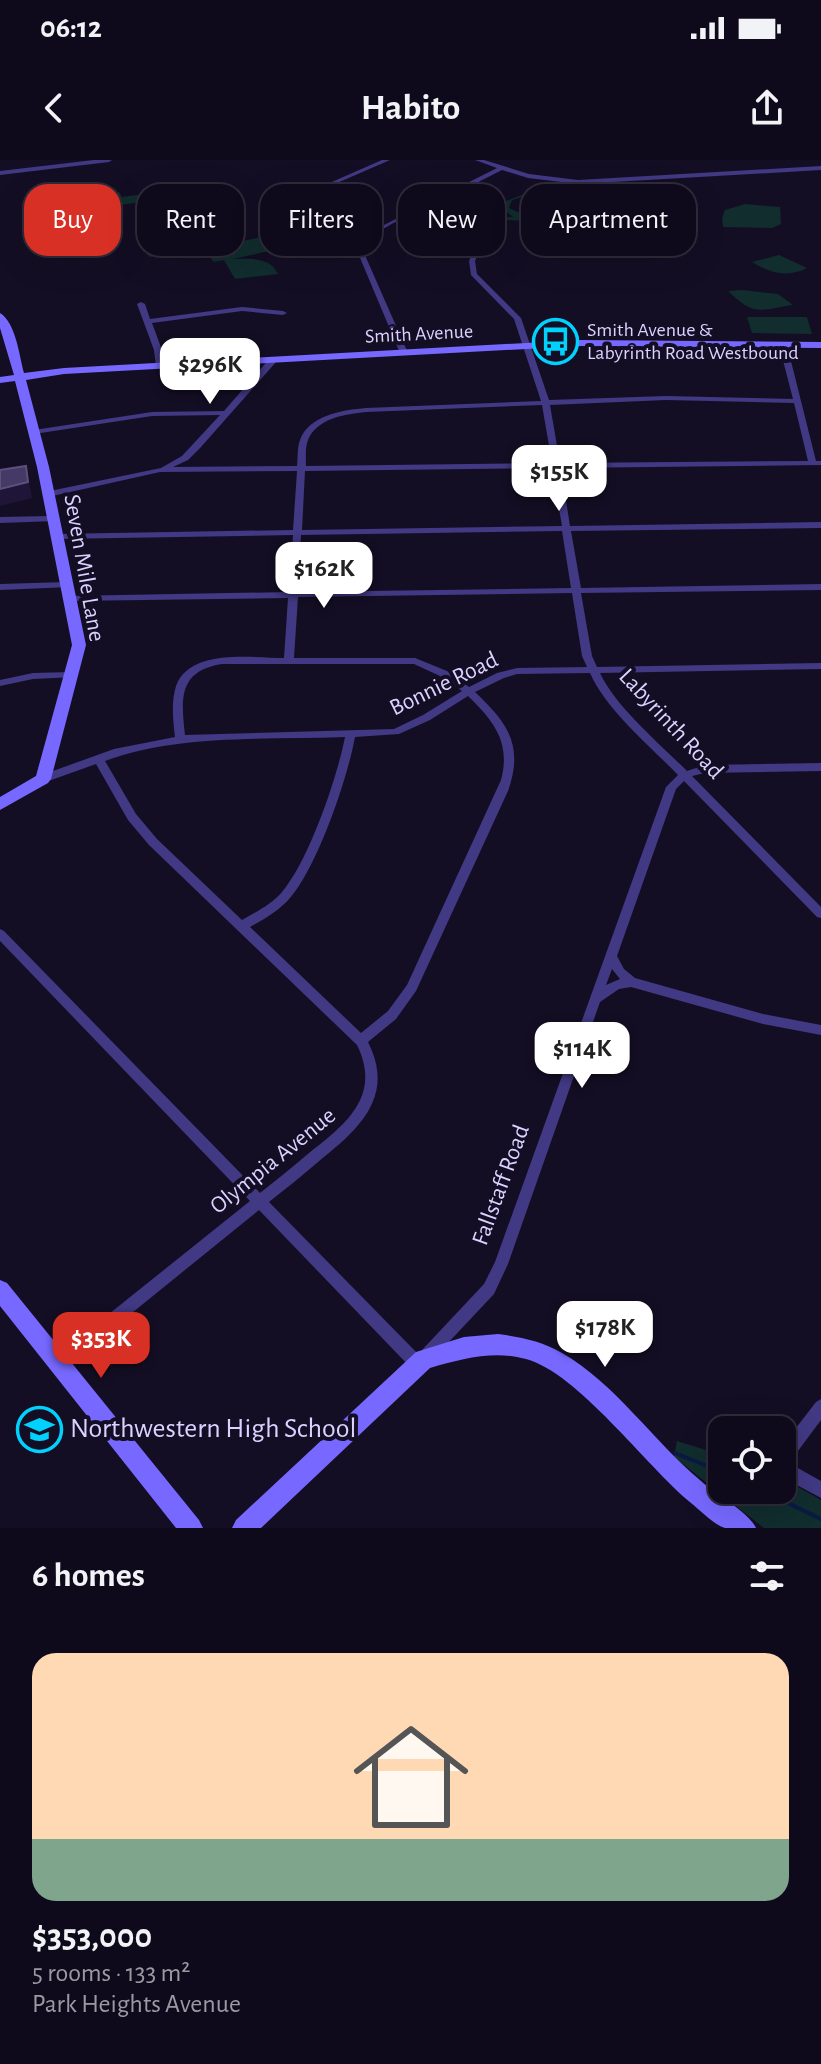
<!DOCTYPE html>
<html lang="en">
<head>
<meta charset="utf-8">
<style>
	body { margin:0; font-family:"Alegreya Sans",sans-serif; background:#1d1828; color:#f1f3f6; height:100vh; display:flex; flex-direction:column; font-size:30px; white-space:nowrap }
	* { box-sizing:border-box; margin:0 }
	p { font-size:26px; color:#9b9aa3 }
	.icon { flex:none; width:44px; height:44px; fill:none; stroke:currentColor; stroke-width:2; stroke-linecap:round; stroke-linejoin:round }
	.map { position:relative; height:1368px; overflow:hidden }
	.panel { display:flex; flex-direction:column; background:#0f0a1b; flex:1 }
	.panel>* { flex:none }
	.top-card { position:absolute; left:24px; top:24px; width:774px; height:72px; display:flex; gap:16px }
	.fabs { position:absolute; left:708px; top:1256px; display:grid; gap:16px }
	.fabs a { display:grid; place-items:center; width:88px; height:88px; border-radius:16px; background:#0f0a1b; box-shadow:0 8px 32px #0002,0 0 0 2px #2f2b3a; font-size:40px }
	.price { position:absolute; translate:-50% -68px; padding:0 18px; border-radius:16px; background:#fff; color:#222; font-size:26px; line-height:52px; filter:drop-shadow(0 2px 4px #0008) }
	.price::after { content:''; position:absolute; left:50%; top:48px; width:24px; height:18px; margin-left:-12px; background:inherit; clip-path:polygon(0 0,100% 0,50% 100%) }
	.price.selected { background:#d93025; color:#fff }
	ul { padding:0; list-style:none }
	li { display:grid; align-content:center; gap:16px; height:424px; padding:0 32px }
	li span { display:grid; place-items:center; height:248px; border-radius:24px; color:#555 }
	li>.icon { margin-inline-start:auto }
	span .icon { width:144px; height:144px; fill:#fffc; stroke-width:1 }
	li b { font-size:34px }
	h2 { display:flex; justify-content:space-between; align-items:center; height:96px; padding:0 32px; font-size:34px }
	.pill { padding:0 28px; border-radius:24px; background:#0f0a1b; box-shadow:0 8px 32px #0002,0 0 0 2px #2f2b3a; font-size:28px; line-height:72px }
	.pill.selected { background:#d93025; color:#fff }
	.status { display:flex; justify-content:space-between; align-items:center; height:56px; padding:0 40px; background:#0f0a1b; direction:ltr }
	.status svg { height:22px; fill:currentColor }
	header { display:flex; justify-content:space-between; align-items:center; height:104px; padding:0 32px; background:#0f0a1b; font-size:36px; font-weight:600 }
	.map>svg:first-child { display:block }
	.green { fill:#112d2e; fill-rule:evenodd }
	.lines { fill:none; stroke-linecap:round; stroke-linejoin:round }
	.stream { stroke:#0a1a42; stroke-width:4 }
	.street { fill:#413983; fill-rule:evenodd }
	.secondary { fill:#7769ff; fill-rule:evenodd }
	.shaded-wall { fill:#1f1538 }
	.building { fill:#453965; stroke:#5c517d; stroke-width:2 }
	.labels { text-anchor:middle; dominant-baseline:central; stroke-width:8; stroke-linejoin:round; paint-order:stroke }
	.far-poi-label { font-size:20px; fill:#dad2ff; stroke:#140e24; text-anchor:start }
	.far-street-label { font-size:20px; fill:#dad2ff; stroke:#140e24 }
	.street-label { font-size:24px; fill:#dad2ff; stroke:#140e24 }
	.near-poi-label { font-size:28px; fill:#dad2ff; stroke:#140e24; text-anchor:start }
</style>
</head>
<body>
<div class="status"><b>06:12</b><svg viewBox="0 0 49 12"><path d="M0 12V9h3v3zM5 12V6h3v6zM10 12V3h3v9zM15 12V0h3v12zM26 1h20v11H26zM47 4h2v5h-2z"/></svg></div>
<header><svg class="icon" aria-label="back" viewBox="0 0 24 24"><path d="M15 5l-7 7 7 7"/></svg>Habito<svg class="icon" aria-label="share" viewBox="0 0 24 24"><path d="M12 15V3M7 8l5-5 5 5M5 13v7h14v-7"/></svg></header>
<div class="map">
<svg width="821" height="1368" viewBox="0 0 821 1368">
	<rect width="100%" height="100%" fill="#140e24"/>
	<!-- green -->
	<g class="green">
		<path d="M119,32L122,37L151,33L155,40L85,50L79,38Z"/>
		<path d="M527,33L623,34L639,39L648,47L647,53L640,58L648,62L498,60L497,57H513L503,49V42ZM528,35L614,36L639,43L642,50L632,57L620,59L529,57L509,48L512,40Z"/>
		<path d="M527,37L619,38L622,57L529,56Z"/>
		<path d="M745,44L780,47L781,64L772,68L723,67L722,58L725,50Z"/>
		<path d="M208,59L226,61L240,72L200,79L184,61Z"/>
		<path d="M281,73L292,86L233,99C249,99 270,96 278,114L235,119L224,100L214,102L203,89Z"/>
		<path d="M173,74L185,86L184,90L150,97L147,94V85L158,78Z"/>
		<path d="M779,95L807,108C788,118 770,113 752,102Z"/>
		<path d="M742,130L778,134L793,145C759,150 755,157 728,131Z"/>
		<path d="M747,157H807L812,174L752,173Z"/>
		<path d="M677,1281L722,1295V1330H782V1318L821,1340V1368H764L674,1297Z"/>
	</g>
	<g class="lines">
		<!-- stream -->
		<g class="stream">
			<path d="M675,1293L722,1312"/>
			<path d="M761,1330L821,1359"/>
		</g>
		<!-- street -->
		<g class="street">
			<path d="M94,0H112L109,2L0,15V11Z"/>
			<path d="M382,0H390L298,40L293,39Z"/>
			<path d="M475,0H484L529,14L578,20L821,6V10L578,24L528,18L502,10L429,47C451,54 473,59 485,80L475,101L477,114L521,158L549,240L666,236L793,239L779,185L783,183L787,185L816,301H821V305L561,308L570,366L821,362V368L571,371L581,428L821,424V430L581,433L592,496L597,507L821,503V509L600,513C615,546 660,584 687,611L705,605L821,603V611L705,613L692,616L821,747V758L817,757L684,621L676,629L617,796L624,809L635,818L763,854L821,865V875L763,864L631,827L619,829L600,842L508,1104L494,1134L432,1200L427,1202L423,1201L424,1204L422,1209L417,1211L412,1209L259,1050L64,1208L59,1210L54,1208L52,1203L54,1198L250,1041L0,781V769L4,771L260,1033C276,1020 293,1007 309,993C346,964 382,936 357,885L149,685L128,660L96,604L43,623L38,619L39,616L114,589L175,577C173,561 171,542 176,526C190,488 252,498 284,498L288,438L70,441L67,440V436L289,432L293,375L57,379L53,376L54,374L293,370L297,311L160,312L48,337L44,334L45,332L161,308L182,296L220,255L152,256L34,274L30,272L34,270L152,252L224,251L270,198H276V202L201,287L188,300L173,307L297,306C298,298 297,288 300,280C309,255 343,250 366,248L541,241L514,159L471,115L469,101L479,80C468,60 444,56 424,49C404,59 368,70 364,93L408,193L404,195L400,193L358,93L360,82L372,71L497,8ZM666,240L794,243L808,301L560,303L550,245ZM542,245L552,303L306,306C306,298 305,287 308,280C317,258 346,254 366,252ZM552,308L562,366L302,370L305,311ZM562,371L571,428L298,432L301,375ZM572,433L582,496L587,507L517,508L497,513L469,527L447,511L415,498H294L298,437ZM222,504H414L440,516L462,531L423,555L394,569L185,575C181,539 178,511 222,504ZM590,513C607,551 649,585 678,615L666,627L495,1102L484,1124L422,1190L421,1197L269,1042C285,1029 302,1016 318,1002C358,970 396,937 368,882L396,859L416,831L508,631C524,586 508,563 475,532L504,518L517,514ZM468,536C494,561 511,583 501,620L407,825L388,851L361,873L250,767C264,759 279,751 290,738C318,705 347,620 355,577L399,574L430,560ZM345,577C337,618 309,700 282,732C272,744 256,752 242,760L157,679L136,654L105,601C177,574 267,580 345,577ZM612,809L620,819L606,825Z"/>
			<path d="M141,142L145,144L150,159L242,147L283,151L287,153L283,155L242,151L152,163L162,190L164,206L160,208L156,206L154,190L137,144Z"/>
			<path d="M53,356L56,357V361L0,363V357Z"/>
			<path d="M67,422L72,425L70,427L0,430V424Z"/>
			<path d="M72,512L75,513L77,515L75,517L33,519L0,526V520L33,513Z"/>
			<path d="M821,1239V1260L789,1303L821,1321V1338L782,1317V1286L816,1242Z"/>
		</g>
		<!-- secondary -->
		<g class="secondary">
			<path d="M0,153C16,163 19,195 24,213L64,208L581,180L821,182V188L581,186L64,214L26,220L49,307L86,485L51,619L48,623L0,650V637L36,616L72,485L37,307L15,221L0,223V217L14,215L0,168Z"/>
			<path d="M0,1120L7,1123L199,1360L203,1368H176L0,1146Z"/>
			<path d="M498,1174C520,1177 542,1181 562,1193C616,1224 653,1281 701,1321C715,1334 749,1352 756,1368C746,1368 734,1368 725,1368C714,1365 700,1350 691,1343C646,1306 578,1213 526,1199C494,1190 461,1199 430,1208L261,1368H232L236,1360L416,1192L464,1177Z"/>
		</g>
	</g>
	<!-- shaded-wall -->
	<path class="shaded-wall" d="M28,317L32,338L0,346V329Z"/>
	<!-- building -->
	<path class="building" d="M26,306L28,322L0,329V310Z"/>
	<!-- icons -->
	<defs>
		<symbol id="bus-ring" viewBox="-11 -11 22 22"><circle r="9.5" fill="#140e24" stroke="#00d1fd" stroke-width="1.5"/><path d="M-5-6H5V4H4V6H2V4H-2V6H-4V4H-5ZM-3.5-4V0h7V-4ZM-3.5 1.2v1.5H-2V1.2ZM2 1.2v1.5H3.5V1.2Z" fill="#00d1fd"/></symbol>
		<symbol id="school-ring" viewBox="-11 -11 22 22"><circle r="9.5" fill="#140e24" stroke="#00d1fd" stroke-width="1.5"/><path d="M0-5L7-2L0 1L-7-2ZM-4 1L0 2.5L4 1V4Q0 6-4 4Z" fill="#00d1fd"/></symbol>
	</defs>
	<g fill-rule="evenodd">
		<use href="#bus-ring" x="530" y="156" width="51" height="51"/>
		<use href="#school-ring" x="14" y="1244" width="51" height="51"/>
	</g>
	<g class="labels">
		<!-- far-poi labels -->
		<g class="far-poi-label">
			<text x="587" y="170">Smith Avenue &amp;<tspan x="587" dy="23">Labyrinth Road Westbound</tspan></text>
		</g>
		<!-- far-street labels -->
		<g class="far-street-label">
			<text transform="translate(419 174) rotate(-3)">Smith Avenue</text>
		</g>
		<!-- street labels -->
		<g class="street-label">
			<text transform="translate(84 408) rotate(80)">Seven Mile Lane</text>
			<text transform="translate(444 524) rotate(-26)">Bonnie Road</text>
			<text transform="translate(671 564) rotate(47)">Labyrinth Road</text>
			<text transform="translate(273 1001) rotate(-39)">Olympia Avenue</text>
			<text transform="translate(501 1025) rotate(-70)">Fallstaff Road</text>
		</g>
		<!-- near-poi labels -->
		<g class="near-poi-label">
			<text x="70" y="1269">Northwestern High School</text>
		</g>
	</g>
</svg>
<div class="fabs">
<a><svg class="icon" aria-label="locate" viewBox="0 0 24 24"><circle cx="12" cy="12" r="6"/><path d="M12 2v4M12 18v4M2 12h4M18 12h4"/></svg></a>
</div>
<b class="price" style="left:210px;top:246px">$296K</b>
<b class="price" style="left:559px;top:353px">$155K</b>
<b class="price" style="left:324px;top:450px">$162K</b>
<b class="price" style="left:582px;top:930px">$114K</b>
<b class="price" style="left:605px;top:1209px">$178K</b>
<b class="price selected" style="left:101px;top:1220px">$353K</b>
<div class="top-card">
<a class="pill selected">Buy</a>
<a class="pill">Rent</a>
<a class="pill">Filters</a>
<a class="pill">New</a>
<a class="pill">Apartment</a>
</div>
</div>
<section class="panel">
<h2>6 homes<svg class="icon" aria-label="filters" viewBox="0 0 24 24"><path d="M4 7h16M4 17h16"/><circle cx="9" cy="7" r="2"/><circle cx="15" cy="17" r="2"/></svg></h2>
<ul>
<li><span style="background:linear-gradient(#ffd9b3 75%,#7fa58c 0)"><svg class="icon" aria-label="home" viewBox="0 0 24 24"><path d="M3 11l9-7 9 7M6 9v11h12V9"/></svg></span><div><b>$353,000</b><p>5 rooms · 133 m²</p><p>Park Heights Avenue</p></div></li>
</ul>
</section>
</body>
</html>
